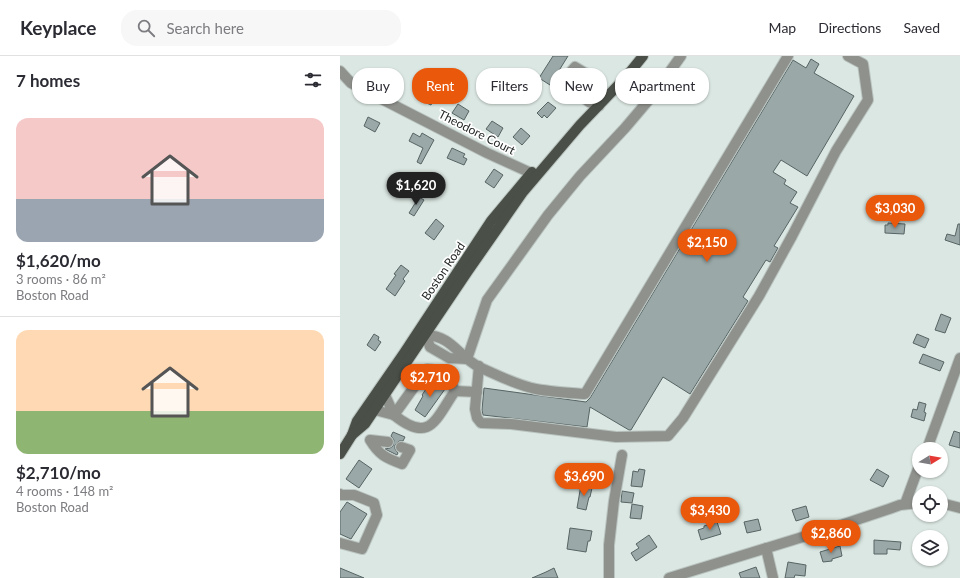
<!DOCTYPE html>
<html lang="en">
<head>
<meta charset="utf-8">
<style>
	body { margin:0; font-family:Lato,sans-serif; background:#f7f7f7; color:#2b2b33; height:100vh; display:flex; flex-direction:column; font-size:15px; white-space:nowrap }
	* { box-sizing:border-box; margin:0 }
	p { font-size:13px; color:#7c7c81 }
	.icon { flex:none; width:22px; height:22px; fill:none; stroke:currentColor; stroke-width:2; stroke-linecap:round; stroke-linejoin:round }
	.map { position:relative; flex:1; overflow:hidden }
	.drawer { display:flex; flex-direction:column; background:#fff; width:340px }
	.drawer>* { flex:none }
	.guide { position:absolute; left:12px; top:12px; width:380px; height:36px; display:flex; gap:8px }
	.needle { width:26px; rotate:79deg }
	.controls { position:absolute; left:572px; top:386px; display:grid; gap:8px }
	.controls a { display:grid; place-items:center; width:36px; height:36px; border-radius:50%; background:#fff; box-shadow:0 1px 3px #0004; font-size:20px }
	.price { position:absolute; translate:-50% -34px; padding:0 9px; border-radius:14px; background:#ea580c; color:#fff; font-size:13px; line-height:26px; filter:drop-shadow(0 1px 2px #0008) }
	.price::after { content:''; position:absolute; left:50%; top:24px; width:12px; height:9px; margin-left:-6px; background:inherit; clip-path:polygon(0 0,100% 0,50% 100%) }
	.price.current { background:#222; color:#fff }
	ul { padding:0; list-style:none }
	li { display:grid; align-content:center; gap:8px; height:212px; padding:0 16px }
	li+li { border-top:1px solid #e1e1e2 }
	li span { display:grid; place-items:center; height:124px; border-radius:12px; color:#555 }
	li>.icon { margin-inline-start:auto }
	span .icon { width:72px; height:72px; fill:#fffc; stroke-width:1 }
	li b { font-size:17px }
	h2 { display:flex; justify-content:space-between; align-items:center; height:48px; padding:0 16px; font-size:17px }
	.pill { padding:0 14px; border-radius:16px; background:#fff; box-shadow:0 1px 3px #0004; font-size:14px; line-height:36px }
	.pill.current { background:#ea580c; color:#fff }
	header { display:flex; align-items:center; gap:24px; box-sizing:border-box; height:56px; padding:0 20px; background:#fff; border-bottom:1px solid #e1e1e2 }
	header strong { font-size:19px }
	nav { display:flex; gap:22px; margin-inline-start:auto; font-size:14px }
	.search { width:280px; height:36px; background:#f7f7f7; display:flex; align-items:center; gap:10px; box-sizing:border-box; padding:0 14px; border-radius:16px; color:#7c7c81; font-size:15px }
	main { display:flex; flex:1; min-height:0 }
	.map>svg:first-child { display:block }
	.building { fill:#9aa8a8; stroke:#576464 }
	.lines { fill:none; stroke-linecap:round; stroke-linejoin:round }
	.minor-casing { stroke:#bac4c0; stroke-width:12 }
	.major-casing { stroke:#bac4c0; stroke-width:12 }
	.minor { stroke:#8f918d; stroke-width:10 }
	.major { stroke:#4a4f47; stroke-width:10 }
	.labels { text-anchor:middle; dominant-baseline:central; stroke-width:3.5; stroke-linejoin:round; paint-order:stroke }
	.street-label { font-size:12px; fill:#222725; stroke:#fff }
</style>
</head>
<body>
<header>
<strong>Keyplace</strong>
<div class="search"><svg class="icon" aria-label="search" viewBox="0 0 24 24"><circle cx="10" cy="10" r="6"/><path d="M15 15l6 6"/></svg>Search here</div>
<nav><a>Map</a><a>Directions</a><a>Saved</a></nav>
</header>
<main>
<section class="drawer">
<h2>7 homes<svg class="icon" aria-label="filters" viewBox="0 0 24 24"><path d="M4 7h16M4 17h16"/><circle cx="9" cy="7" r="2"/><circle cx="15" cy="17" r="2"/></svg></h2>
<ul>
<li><span style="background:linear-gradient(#f6c9c9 65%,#9aa5b1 0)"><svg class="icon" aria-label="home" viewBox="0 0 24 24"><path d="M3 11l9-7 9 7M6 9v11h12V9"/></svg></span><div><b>$1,620/mo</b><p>3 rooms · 86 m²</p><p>Boston Road</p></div></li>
<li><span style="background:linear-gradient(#ffd9b3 65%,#8fb573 0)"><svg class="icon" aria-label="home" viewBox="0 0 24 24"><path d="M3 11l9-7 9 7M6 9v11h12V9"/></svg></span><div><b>$2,710/mo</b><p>4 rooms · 148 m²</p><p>Boston Road</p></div></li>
</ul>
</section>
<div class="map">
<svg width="620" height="522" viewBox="0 0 620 522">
	<rect width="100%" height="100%" fill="#dbe7e2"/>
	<!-- building -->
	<g class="building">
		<path d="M213,0H228L210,29L199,22Z"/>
		<path d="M471,3L479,8L474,17L514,40L467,120L441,104L433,116L446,124L444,128L457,136L450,147L458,151L434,190L438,192L430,206L426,204L403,241L408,245L350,338L323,321L291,374H289L250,351L247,371L143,359L142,354L144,332L246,346L250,342L453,4L466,12Z"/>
		<path d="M82,33L96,40L91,49L80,44L82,41L79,39Z"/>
		<path d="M144,35L153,39L150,45L141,41Z"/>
		<path d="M208,46L216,52L207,62L204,59L202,62L197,57Z"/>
		<path d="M118,48L129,55L124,64L112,57Z"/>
		<path d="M28,61L40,67L35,76L24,70Z"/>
		<path d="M152,65L163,72L158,81L146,73Z"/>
		<path d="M181,72L190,80L182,89L173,81Z"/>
		<path d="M73,77L80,81L82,77L94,84L81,108L77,106L83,92L69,85Z"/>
		<path d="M112,92L125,98L123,101L127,103L124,109L107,102Z"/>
		<path d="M154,113L163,119L154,132L145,126Z"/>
		<path d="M79,141L84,144L74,160L69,157Z"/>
		<path d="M96,163L104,170L94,184L85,177Z"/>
		<path d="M548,167L565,168L564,178L545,177V169H548Z"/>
		<path d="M618,168H620V189L605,184L607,178L615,180Z"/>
		<path d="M61,209L69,215L63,223L65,225L55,240L46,233L56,219L54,218Z"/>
		<path d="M601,258L611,262L605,277L595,274Z"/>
		<path d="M34,278L39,281L38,284L41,286L35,295L27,289Z"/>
		<path d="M577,278L589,283L585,292L573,287Z"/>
		<path d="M583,298L604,306L600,315L579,307Z"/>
		<path d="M92,324L105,333L85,361L75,354L83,340L82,339Z"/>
		<path d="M579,346L586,348L584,356L586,357L584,365L571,361L573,353L577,354Z"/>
		<path d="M614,375L620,377V392L609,389Z"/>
		<path d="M53,376L65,381L63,385H59L55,389V393L58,397L57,399L45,393L50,392L53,390L54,384L51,380Z"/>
		<path d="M19,404L32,413L19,432L6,423Z"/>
		<path d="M299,413L305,414L302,431L291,430L293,415L298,416Z"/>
		<path d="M537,413L549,420L543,431L530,424Z"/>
		<path d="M241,429L252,432L250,441H249L246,454L237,452Z"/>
		<path d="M282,435L294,437L292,447L281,446Z"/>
		<path d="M7,446L27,458L11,483L0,478V456Z"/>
		<path d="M292,448L303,450L301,463L290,462Z"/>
		<path d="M466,450L469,461L456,465L452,454Z"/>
		<path d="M418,463L421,474L407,477L404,466Z"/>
		<path d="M377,466L381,478L361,484L358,474L364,472V470Z"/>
		<path d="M230,472L252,475L250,485H248L246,496L227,493Z"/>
		<path d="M309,479L317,491L296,505L291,497L299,492L296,488Z"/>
		<path d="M534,484L561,486L560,494L549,493H547V498H534Z"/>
		<path d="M500,490L502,500L492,503V505L483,506L480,496Z"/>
		<path d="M448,506L466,509L465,520L455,519L454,522H445Z"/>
		<path d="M416,511L420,522H401L399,517Z"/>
		<path d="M0,512L24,522H0Z"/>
		<path d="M214,512L218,522H192L206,516Z"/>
	</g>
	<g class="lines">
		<defs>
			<g id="minor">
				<path d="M0,15L11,27L30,37L147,97L191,117"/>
				<path d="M241,40L220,31L228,19L235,11L255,23L241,40L249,46L259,50"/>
				<path d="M82,276L86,279L90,291L109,302L127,303"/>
				<path d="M86,279C112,280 118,300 139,311C157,319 176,329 196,333C212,336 229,337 245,338L448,0"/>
				<path d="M127,303L147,244L208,159L240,120L285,72L313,39L341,0"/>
				<path d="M139,310L135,353L137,362L141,367L171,368L276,381L328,380L343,362L419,240L452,180L496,95L528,44L523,8L508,0"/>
				<path d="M87,313C103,314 109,321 115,335C95,364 90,388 54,359Z"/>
				<path d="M115,335L137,336"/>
				<path d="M35,354L54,359L45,339"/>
				<path d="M48,386L30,384C39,399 46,402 62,408L70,394L61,391"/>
				<path d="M587,393L620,302"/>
				<path d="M0,438L1,439H14L34,447L37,459L22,493L0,487"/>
				<path d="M601,447L620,452"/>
				<path d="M565,448L579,410"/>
				<path d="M426,492L433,522"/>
				<path d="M269,522V489L274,445L282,399"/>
				<path d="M329,522L495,471L549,453L560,449L579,447"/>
			</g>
			<g id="major">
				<path d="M12,379L17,365L64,297L151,165L192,116"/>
				<path d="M0,398L12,379L25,368L128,215L183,136L240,69L286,21L303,0"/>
			</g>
		</defs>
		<!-- minor casing -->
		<use href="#minor" class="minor-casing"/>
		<!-- major casing -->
		<use href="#major" class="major-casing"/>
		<!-- minor -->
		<use href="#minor" class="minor"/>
		<!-- major -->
		<use href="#major" class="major"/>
	</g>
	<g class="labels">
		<!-- street labels -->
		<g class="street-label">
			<text transform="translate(137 76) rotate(27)">Theodore Court</text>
			<text transform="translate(103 215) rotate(-56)">Boston Road</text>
		</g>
	</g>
</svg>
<div class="controls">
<a><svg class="needle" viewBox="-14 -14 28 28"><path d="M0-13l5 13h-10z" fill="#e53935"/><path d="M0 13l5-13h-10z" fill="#7c7c81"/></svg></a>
<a><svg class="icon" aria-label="locate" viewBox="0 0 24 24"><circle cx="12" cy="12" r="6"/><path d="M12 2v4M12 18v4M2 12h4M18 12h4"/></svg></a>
<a><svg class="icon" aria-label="layers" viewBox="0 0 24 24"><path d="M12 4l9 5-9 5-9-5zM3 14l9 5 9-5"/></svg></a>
</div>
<b class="price current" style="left:76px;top:150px">$1,620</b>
<b class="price" style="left:555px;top:173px">$3,030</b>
<b class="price" style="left:367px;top:207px">$2,150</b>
<b class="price" style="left:90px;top:342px">$2,710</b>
<b class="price" style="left:244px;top:441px">$3,690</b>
<b class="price" style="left:370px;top:475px">$3,430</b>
<b class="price" style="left:491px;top:498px">$2,860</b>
<div class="guide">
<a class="pill">Buy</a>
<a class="pill current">Rent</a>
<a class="pill">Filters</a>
<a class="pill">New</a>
<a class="pill">Apartment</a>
</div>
</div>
</main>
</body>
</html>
